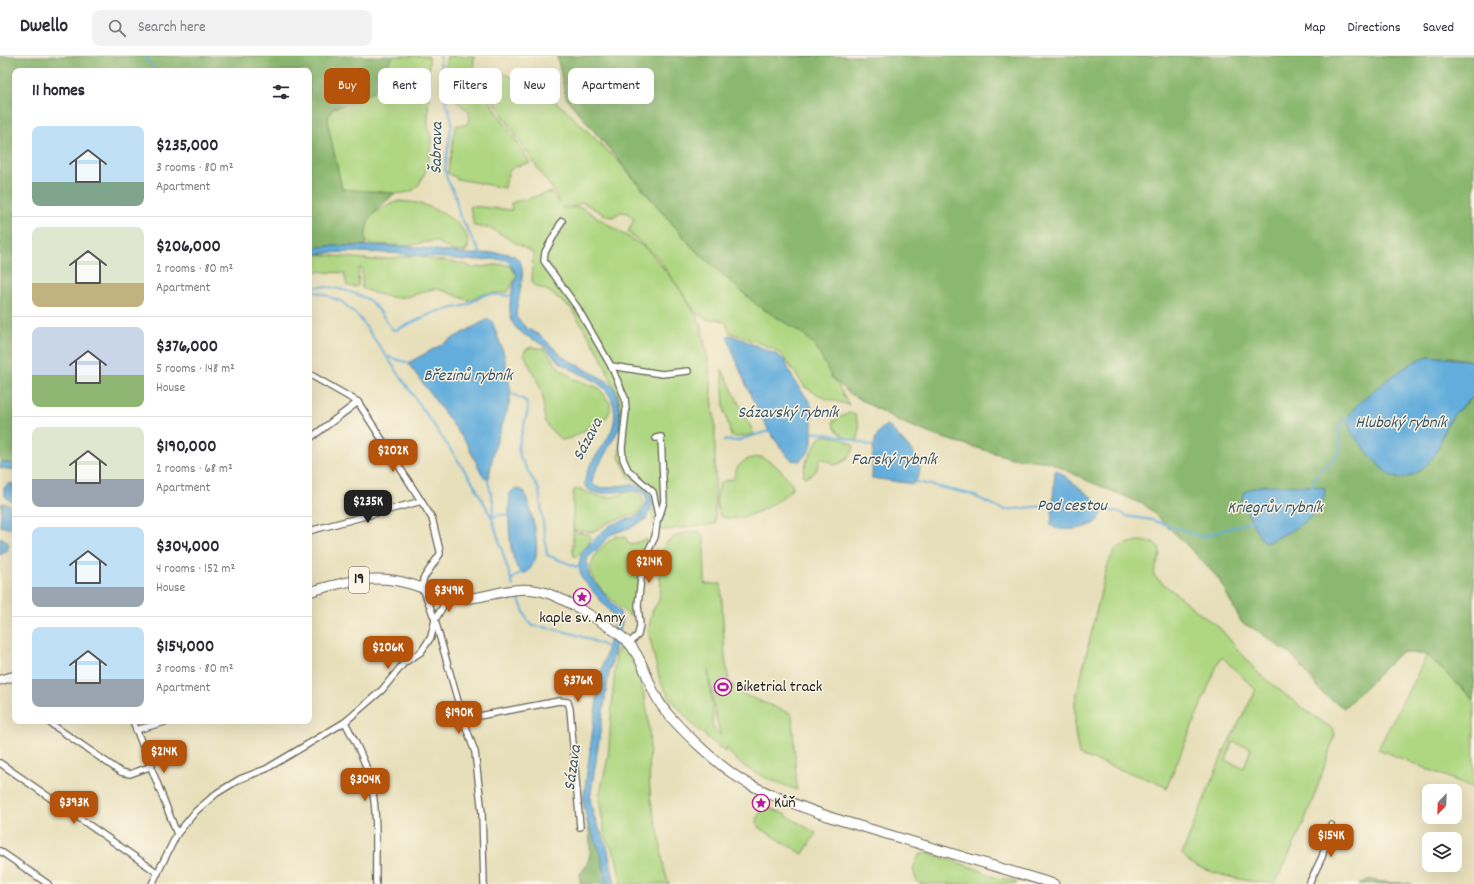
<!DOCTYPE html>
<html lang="en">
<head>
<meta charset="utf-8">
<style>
	body { margin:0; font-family:Dekko,sans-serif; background:#f2f2f3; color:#2b2b33; height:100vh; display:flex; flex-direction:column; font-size:15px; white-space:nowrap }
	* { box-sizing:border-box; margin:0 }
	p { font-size:13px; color:#7c7c81 }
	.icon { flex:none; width:22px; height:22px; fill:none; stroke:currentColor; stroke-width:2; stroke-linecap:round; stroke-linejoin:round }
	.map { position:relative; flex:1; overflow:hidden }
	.panel { position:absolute; left:12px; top:12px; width:300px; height:656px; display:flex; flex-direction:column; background:#fff; border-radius:8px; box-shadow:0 4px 16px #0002 }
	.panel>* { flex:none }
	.hud { position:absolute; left:324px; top:12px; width:380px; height:36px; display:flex; gap:8px }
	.needle { width:26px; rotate:203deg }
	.buttons { position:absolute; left:1422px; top:728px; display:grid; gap:8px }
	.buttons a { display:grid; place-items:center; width:40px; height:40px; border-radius:8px; background:#fff; box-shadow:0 4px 16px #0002; font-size:20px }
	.price { position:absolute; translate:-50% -34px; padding:0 9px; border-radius:8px; background:#b45309; color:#fff; font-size:13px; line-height:26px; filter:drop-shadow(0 1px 2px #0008) }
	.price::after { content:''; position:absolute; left:50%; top:24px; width:12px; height:9px; margin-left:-6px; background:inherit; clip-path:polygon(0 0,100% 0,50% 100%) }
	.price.selected { background:#222; color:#fff }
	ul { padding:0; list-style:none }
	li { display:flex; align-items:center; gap:12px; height:100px; padding:0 20px }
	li+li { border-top:1px solid #e1e1e2 }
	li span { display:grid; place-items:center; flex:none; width:112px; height:80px; border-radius:8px; color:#555 }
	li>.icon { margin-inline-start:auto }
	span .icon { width:48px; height:48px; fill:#fffc; stroke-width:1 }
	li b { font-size:17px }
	h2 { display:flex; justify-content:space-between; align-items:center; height:48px; padding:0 20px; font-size:17px }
	.pill { padding:0 14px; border-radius:8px; background:#fff; box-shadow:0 4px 16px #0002; font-size:14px; line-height:36px }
	.pill.selected { background:#b45309; color:#fff }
	header { display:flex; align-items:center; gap:24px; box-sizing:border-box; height:56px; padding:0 20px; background:#fff; border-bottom:1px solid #e1e1e2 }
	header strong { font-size:19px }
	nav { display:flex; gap:22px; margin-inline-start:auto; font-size:14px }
	.search { width:280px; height:36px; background:#f2f2f3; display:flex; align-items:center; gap:10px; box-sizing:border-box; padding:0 14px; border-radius:8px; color:#7c7c81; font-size:15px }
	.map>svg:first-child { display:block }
	.green { fill:#afd782; stroke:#667a4f; fill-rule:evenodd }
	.forest { fill:#8bb870; stroke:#546a46; fill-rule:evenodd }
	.water { fill:#64addc; stroke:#40647c }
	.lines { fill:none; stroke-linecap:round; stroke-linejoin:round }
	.stream { stroke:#64addc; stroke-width:2 }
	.minor-casing { stroke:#636053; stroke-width:8 }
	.primary-casing { stroke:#636053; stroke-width:11 }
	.minor { stroke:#fff; stroke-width:5.5 }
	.primary { stroke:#fff; stroke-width:9 }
	.labels { text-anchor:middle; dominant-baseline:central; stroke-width:3; stroke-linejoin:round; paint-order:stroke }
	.shield { fill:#fcf5e5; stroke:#5f5d58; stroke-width:1 }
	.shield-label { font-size:15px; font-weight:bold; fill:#1c1c1c }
	.poi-label { font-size:16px; fill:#1c1c1c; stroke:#fcf5e5; text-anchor:start }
	.water-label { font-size:17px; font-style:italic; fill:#395669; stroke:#fcf5e5 }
</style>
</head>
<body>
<header>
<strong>Dwello</strong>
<div class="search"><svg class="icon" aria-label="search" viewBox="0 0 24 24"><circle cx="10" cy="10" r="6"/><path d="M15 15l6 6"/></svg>Search here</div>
<nav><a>Map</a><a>Directions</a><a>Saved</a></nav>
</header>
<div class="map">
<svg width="1474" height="828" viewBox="0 0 1474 828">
	<rect width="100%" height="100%" fill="#fcf5e5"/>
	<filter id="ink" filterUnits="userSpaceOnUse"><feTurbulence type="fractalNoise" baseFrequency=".025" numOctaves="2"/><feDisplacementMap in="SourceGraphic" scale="8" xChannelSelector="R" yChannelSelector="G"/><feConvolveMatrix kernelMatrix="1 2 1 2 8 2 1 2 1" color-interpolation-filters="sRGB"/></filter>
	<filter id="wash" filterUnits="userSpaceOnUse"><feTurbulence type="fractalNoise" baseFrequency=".012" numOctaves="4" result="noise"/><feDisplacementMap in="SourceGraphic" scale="16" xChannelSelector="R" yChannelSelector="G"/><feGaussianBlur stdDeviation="0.9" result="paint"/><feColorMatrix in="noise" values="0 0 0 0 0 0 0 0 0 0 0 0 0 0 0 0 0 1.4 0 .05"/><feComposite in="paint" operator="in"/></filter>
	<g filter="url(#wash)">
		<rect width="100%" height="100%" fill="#e7dfba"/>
		<!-- green -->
		<g class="green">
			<path d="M393,0H429V3C429,24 428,46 428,67C428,72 430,77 431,82C431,96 425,132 409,136C394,140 358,135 342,133L329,74L328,61L333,52L353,46L382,21L387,8Z"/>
			<path d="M447,0H474C469,24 518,83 530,107C510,111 508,111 505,132L458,123L448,117C448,109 451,102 452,95C454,83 451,81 457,69H466L470,63L469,55C449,43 442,23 447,0Z"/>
			<path d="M479,16L505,18L549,42L566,54L620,107L693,192L757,249L803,278L816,291L846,343L849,349L824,342L805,331L782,299L772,292L729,276L726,267L718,263L710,264L697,258L657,201L628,176L634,164L627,157L621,156L613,161L607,160L582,146L576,150L562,151L564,153L581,151L647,193L678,230L701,268L708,305L715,368V468L655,475L649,437L629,421L619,401L621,366L619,342L599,297L571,252L548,235L532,228L533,197L492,173L474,170L470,150L512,154L511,147L551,136L560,147C554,132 545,125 537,111C517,80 495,50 479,16Z"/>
			<path d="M399,145C407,146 416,146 424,149C441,155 472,171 468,192L465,196L453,195L435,185L405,190L370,188L366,185C361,161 379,152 399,145Z"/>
			<path d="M315,198L374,204L419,199L430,203L465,208L472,212L503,208L510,210L517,219L508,236L483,238L469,244C458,242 445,233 434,233C423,234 415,240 404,241C391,243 374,238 362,232V212H359L358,230L355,231L347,230L344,217L309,215V199Z"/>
			<path d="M531,291L545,293L557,310L574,323L599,332L610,347V355L606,362L571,382L562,384L551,374L545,366L542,335L524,298L525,294Z"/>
			<path d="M722,313L754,378L738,381L731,380L724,352Z"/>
			<path d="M849,357L855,359L859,370L858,384C848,385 833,376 833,365Z"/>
			<path d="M824,380C836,380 845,383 854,390C853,399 843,408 834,409L824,403H820C817,412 817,419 806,421L803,419L806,406L816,388L819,382Z"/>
			<path d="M761,401C773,406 788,419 793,431C782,446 738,471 720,460L716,446L720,426L734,423C735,408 747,401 761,401Z"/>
			<path d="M580,433C589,437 600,442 611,441C622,441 629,430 641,438L644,447L639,457L609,466L593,476L574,474L575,476L589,478L591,480L588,489L577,501L574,500L573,495V438L574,434Z"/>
			<path d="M699,475L704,480L705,528H721L725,603L729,625L740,637L792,658L797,734C772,724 742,716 726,692L725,696L697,673L670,642L660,625L648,575L653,553L659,545L661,527L657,509L658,498L666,487L676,480L687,476ZM708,614L716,663L721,679C714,673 710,669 713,659Z"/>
			<path d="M616,480L625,481L630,489L647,483L648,487L633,557L629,560L602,534L591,519C590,498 601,491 616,480Z"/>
			<path d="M1138,485L1153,486L1159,491C1163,502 1154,509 1154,520L1203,560L1220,572L1258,617L1301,651L1333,673L1335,678C1319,730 1301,779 1275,827C1253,828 1211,818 1191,807C1188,805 1185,801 1182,798L1224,695L1256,634L1222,601L1219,605L1166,733L1164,729L1079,699L1075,676V646L1106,514C1115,491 1114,491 1138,485ZM1232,686L1251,692L1244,712L1226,705Z"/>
			<path d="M619,592L625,594C640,617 648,647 649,675C651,700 647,725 652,751C654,762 658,772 660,783C662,798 663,814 669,828H621L616,801L605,780L599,742L608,701L616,597Z"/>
			<path d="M1427,599L1474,644V732L1378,693Z"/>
			<path d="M769,752L784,758L816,777L803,798L758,771C755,761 759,755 769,752Z"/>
			<path d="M926,796L974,812L996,822L1014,824L1017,828H921L916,824L913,812L920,799Z"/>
		</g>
		<!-- forest -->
		<g class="forest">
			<path d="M0,0H393C385,10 382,27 373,35C362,44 346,48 333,52L328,61L329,74L342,133L395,137C376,155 363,162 366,190H328L309,192V15H15V408L0,406Z"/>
			<path d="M557,0H1474V305L1449,301L1386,325L1354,352L1350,358L1353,379L1391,419L1441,385L1444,373L1454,358L1474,341V644L1427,599L1401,596L1344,652L1322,637L1294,601L1258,575L1242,567L1218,522L1182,484L1145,449L1088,425L1050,406L1012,402L936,380L901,366L850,338L832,322L816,291L803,278L757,249L693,192L566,42ZM1264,429L1313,458L1295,472L1266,487L1260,481L1243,448L1246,434Z"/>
			<path d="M587,765L599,794L608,828H580V818C595,801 590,786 587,765Z"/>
			<path d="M1370,823L1376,825L1412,828H1359Z"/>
		</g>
		<!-- water -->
		<g class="water">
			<path d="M328,190C357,190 386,189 414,191C431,193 448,196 466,198C480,200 509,191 519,204C528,216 516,245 516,261L526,272L541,280L563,301L607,325L615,333L619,348L620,371L594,418L592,425L593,429C606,438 628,420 649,435L653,449L646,463L634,470L612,478L587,503L589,520L620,556L622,566L609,617L590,744L594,761L607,790L615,828H608L599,794L587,765L583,746L600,620L614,568L612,558L581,521L579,509L581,499L583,494L610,469L640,459L647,446L645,438C626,428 594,447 585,429C584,401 620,384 614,352C610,324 581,321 561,307C553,302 549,293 541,288C534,283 524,280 518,274C504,261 511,235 517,219L507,204C493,202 478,205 464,204C413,199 360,192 309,199V192Z"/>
			<path d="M488,263L492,265L504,298L511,336L509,349L494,394L488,425L483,420L467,388L408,307Z"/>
			<path d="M728,279H731L778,299L785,305L794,325L810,346L812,352V388L808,397L800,405L791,404C761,371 744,325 728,283Z"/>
			<path d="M1430,300L1474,305V341C1462,349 1452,359 1445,372C1441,379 1441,388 1437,395C1429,409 1408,430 1390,419C1378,411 1363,390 1353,379C1349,373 1347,365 1350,358C1354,347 1406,309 1418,304C1421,302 1426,301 1430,300Z"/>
			<path d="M888,369L919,403C922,410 919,422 913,428L872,422C873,407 870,374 888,369Z"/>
			<path d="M0,406L15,408V414L0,412Z"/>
			<path d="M1057,414L1099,447L1103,456C1101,460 1097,466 1093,468C1084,473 1057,477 1051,469L1055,415Z"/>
			<path d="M15,427V445H10L4,439V432L9,428Z"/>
			<path d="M1264,429L1314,430L1325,432C1325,462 1289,475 1266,487L1260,481L1243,448L1242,442L1246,434Z"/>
			<path d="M515,432L524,435C531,454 539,480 536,501C535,506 531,511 529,515L523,518C507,508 508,455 510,437Z"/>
			<path d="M2,447L15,450V461L12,473L0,470Z"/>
			<path d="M0,481L7,485L9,490L6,496L0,499Z"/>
		</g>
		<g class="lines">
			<!-- stream -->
			<g class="stream">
				<path d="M144,0L156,15"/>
				<path d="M440,0L442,32L452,65L445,113L447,123L455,138L459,158L482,201"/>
				<path d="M309,232C323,227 359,236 371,246C379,253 385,264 392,273L396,274L435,256L464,250L486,238L513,240"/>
				<path d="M309,234L326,239L342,246L359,261L387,301L472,425L492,462L513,530"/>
				<path d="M388,301L409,307"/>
				<path d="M509,336L526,345L528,354L518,391L520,401L539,434L547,499L582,513"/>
				<path d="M810,376L835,379L876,391"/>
				<path d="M724,384L736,385L772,374"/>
				<path d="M487,422L494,449L492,461"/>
				<path d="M913,425L970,438L1004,454L1053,449"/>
				<path d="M1311,431L1320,414L1336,401L1341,388C1336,376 1337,366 1351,360"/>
				<path d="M1101,454L1120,456L1126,460L1152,464L1202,481L1255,464"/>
				<path d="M492,462L497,459H510"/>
				<path d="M512,523L522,516"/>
				<path d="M516,536L527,563L533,570C560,573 585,580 609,592"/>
				<path d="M602,828L606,815"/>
			</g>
		</g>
	</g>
	<g filter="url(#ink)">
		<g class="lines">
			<defs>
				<g id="minor">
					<path d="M562,165L545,196L544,205L577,251L611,310L625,342L626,355L622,392L623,403L628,414L653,436L658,459L655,481L643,505L638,549L640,569L638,579L629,587"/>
					<path d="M611,310L662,318L688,315"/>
					<path d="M309,318L358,346L432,462L440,495V498L423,523V532L435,564L463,663L475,696L482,757L484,828"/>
					<path d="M656,382L661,381L664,445L659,462"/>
					<path d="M309,383L358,346"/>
					<path d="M309,475L422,445"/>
					<path d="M463,663L559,645L568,646L570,653L580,771"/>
					<path d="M47,665L121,716L130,718L152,710"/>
					<path d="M133,665L177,778"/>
					<path d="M345,666C354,684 364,701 369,720C379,752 375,794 376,828"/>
					<path d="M136,674L169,665"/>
					<path d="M0,707L158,817"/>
					<path d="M0,795L48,828"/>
					<path d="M152,828L177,778L196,755L217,737L240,723L266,713L345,666L382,634L404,607L421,596L431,581L435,564L448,542"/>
					<path d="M1309,828L1322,801L1331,769"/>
				</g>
				<g id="primary">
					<path d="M309,536C342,526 376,517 410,528C426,532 441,542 457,543C485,544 512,528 540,535C561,540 624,576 634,594C648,615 649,635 667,657C686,679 722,713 747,727C774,741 804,752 833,762L1054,828"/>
					<path d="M0,624L15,620"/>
				</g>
			</defs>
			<!-- minor casing -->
			<use href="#minor" class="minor-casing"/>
			<!-- primary casing -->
			<use href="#primary" class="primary-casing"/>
			<!-- minor -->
			<use href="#minor" class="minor"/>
			<!-- primary -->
			<use href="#primary" class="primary"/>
		</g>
	</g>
	<!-- icons -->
	<defs>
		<symbol id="sight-ring" viewBox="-11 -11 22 22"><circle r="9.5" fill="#fcf5e5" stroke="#b5179e" stroke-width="1.5"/><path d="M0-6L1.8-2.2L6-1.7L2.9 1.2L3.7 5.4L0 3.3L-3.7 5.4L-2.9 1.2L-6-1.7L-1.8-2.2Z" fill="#b5179e"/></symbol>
		<symbol id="stadium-ring" viewBox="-11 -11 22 22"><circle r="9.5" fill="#fcf5e5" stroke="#b5179e" stroke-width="1.5"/><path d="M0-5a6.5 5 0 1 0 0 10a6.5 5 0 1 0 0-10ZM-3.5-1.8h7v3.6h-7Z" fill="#b5179e"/></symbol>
	</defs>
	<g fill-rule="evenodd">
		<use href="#sight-ring" x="572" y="531" width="20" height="20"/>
		<use href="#stadium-ring" x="713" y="621" width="20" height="20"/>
		<use href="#sight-ring" x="751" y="737" width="20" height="20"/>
	</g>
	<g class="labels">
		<!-- shield labels -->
		<rect class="shield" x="349" y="511" width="20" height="26" rx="3"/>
		<g class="shield-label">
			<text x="359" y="524">19</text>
		</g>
		<!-- poi labels -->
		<g class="poi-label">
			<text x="582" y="562" text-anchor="middle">kaple sv. Anny</text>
			<text x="736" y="631">Biketrial track</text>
			<text x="774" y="747">Kůň</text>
		</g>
		<!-- water labels -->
		<g class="water-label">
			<text transform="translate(438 92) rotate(-89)">Šabrava</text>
			<text x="468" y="321">Březinů rybník</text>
			<text x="788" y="358">Sázavský rybník</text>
			<text x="1401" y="368">Hluboký rybník</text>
			<text transform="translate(589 384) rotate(-62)">Sázava</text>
			<text x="894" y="405">Farský rybník</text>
			<text x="1072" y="451">Pod cestou</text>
			<text x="1275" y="453">Kriegrův rybník</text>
			<text transform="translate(574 712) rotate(-82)">Sázava</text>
		</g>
	</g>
</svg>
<div class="buttons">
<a><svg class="needle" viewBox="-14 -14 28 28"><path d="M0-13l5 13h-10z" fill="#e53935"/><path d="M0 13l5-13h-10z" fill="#7c7c81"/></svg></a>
<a><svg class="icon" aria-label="layers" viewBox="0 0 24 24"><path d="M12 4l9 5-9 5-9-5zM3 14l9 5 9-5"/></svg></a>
</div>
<b class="price" style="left:393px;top:417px">$202K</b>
<b class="price selected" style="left:368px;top:468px">$235K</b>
<b class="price" style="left:649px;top:528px">$214K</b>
<b class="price" style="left:449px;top:557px">$349K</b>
<b class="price" style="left:388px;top:614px">$206K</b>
<b class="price" style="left:578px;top:647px">$376K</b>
<b class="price" style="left:459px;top:679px">$190K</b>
<b class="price" style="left:164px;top:718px">$214K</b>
<b class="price" style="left:365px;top:746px">$304K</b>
<b class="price" style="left:74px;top:769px">$393K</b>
<b class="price" style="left:1331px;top:802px">$154K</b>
<div class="hud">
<a class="pill selected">Buy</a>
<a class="pill">Rent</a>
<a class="pill">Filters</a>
<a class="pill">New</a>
<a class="pill">Apartment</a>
</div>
<section class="panel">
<h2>11 homes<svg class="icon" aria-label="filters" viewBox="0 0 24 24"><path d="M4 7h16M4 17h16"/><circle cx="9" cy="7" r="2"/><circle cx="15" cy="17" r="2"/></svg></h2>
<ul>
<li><span style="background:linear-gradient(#bfe0f5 70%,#7fa58c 0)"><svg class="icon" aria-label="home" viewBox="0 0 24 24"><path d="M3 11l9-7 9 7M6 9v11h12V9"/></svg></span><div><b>$235,000</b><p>3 rooms · 80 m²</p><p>Apartment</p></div></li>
<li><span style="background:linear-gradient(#dfe7d0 70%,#c2b280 0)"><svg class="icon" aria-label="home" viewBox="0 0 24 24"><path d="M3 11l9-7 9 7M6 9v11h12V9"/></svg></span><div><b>$206,000</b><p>2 rooms · 80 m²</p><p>Apartment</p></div></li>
<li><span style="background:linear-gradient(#c9d6e8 60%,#8fb573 0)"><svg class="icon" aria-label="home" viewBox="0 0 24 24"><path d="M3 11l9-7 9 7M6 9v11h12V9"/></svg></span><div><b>$376,000</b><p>5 rooms · 148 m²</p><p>House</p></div></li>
<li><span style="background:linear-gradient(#dfe7d0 65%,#9aa5b1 0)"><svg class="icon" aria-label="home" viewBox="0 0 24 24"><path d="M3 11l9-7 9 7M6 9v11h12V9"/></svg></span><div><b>$190,000</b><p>2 rooms · 68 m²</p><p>Apartment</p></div></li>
<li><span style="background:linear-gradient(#bfe0f5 75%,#9aa5b1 0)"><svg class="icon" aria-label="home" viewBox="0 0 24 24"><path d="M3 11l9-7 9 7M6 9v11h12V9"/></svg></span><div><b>$304,000</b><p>4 rooms · 152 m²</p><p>House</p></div></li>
<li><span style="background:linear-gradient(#bfe0f5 65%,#9aa5b1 0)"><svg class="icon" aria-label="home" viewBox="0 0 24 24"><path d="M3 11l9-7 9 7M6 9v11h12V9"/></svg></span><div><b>$154,000</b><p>3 rooms · 80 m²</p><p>Apartment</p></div></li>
</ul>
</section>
</div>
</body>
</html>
